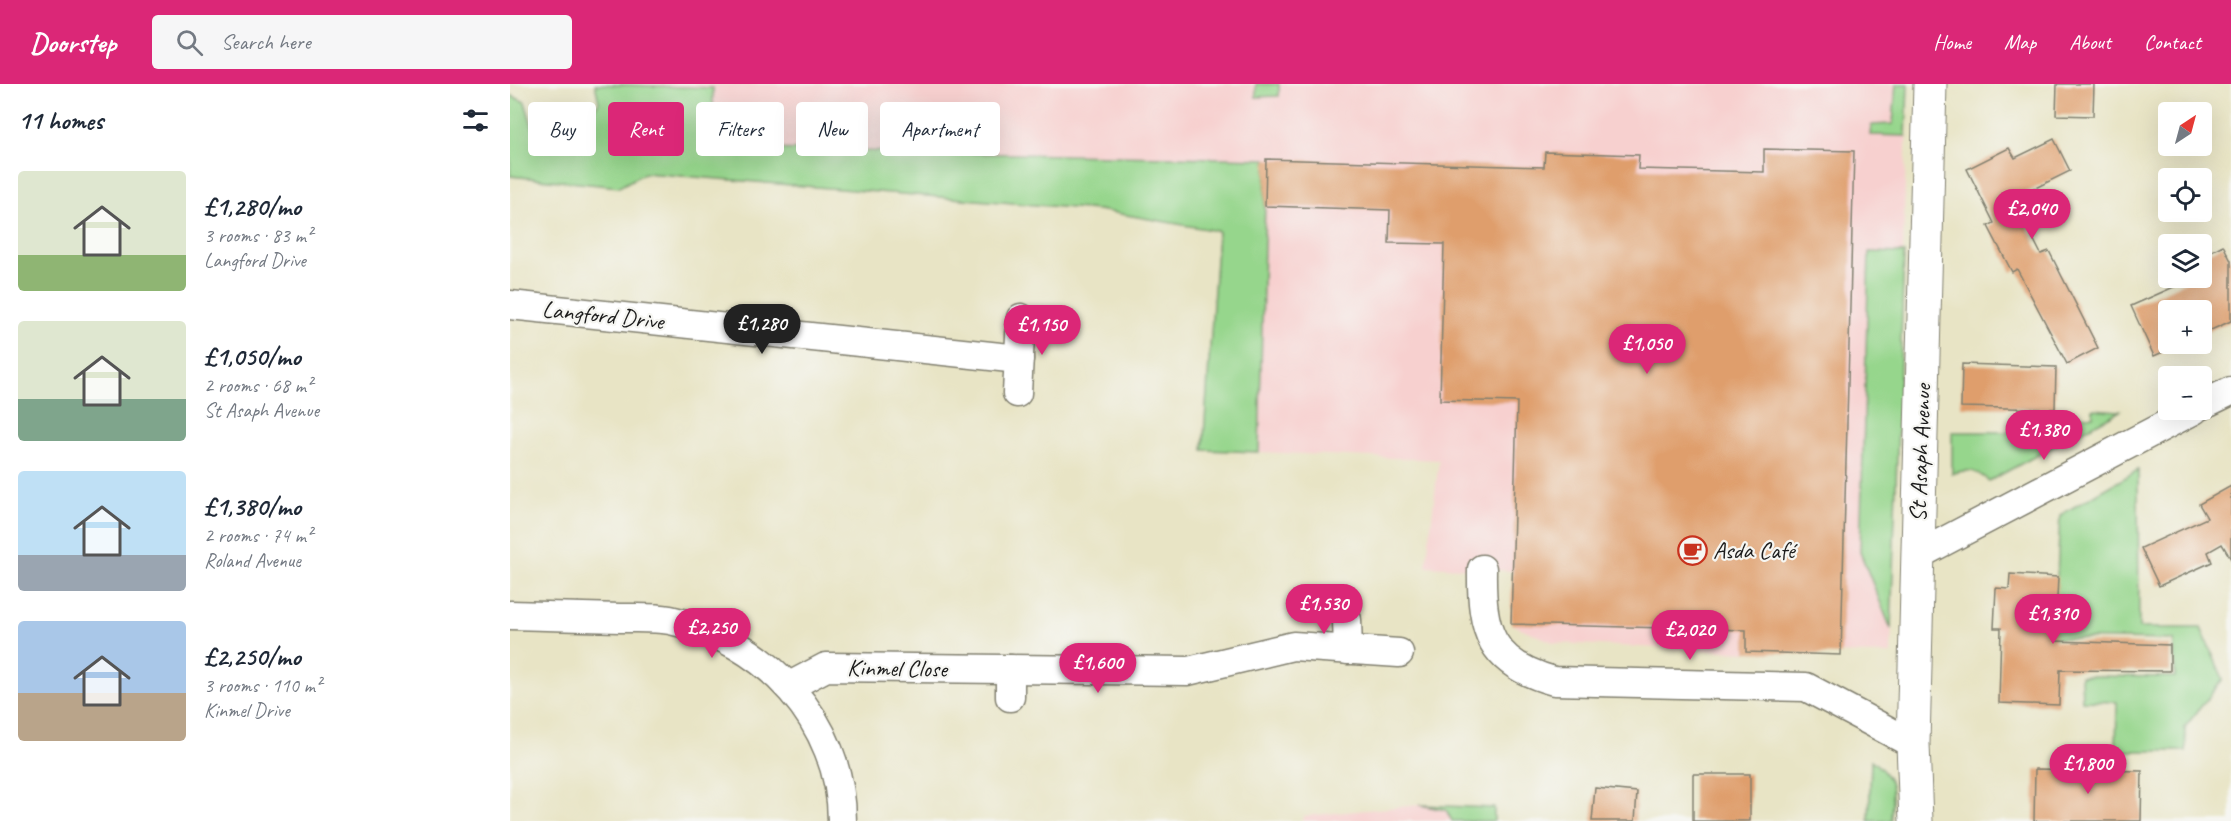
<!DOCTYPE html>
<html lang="en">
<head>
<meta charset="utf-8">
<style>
	body { margin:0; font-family:Caveat,sans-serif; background:#f6f6f7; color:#1f2937; height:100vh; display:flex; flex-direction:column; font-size:22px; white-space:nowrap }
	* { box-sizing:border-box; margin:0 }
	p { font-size:20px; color:#747a83 }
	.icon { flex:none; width:33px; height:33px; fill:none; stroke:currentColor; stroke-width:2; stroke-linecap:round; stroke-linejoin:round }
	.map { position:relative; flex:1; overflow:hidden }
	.drawer { display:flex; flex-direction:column; background:#fff; width:510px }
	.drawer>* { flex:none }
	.banner { position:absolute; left:18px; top:18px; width:570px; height:54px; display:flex; gap:12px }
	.needle { width:39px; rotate:36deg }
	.fabs { position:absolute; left:1648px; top:18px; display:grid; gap:12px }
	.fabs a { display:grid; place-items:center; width:54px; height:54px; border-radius:6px; background:#fff; box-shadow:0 6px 24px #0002; font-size:30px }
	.price { position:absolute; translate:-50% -51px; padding:0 14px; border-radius:21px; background:#db2777; color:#fff; font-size:20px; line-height:39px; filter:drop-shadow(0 2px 3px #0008) }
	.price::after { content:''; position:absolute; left:50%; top:36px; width:18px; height:14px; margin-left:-9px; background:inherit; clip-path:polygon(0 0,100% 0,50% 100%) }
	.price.selected { background:#222; color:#fff }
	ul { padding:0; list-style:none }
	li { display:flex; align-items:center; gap:18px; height:150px; padding:0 18px }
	li span { display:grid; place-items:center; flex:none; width:168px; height:120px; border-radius:6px; color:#555 }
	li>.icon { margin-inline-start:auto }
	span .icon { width:72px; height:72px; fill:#fffc; stroke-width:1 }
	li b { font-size:26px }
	h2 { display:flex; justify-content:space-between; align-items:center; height:72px; padding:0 18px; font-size:26px }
	.tag { padding:0 21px; border-radius:6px; background:#fff; box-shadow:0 6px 24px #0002; font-size:21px; line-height:54px }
	.tag.selected { background:#db2777; color:#fff }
	header { display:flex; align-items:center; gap:36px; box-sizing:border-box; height:84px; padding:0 30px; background:#db2777; color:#fff }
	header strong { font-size:28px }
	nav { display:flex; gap:33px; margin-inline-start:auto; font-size:21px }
	.search { width:420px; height:54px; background:#f6f6f7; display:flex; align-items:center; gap:15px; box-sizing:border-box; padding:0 21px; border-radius:6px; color:#747a83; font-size:22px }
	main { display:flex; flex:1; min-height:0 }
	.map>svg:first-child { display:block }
	.built { fill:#f7d0cf }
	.green { fill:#96d68c; stroke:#597954; stroke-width:1.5 }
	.building { fill:#df9e6c }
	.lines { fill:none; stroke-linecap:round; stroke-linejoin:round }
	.street-casing { stroke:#828070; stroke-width:31 }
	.secondary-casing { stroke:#828070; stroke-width:35 }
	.street { stroke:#fff; stroke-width:28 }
	.secondary { stroke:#fff; stroke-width:33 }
	.labels { text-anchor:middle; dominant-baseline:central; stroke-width:4.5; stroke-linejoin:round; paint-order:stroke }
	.street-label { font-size:24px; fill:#1c1c1c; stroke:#f6f6f2 }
	.poi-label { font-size:24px; fill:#1c1c1c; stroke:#f6f6f2; text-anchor:start }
</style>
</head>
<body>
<header>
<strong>Doorstep</strong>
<div class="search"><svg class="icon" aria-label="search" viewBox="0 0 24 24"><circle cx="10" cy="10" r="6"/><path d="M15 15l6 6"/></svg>Search here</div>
<nav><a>Home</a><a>Map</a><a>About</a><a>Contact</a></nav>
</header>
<main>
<section class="drawer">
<h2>11 homes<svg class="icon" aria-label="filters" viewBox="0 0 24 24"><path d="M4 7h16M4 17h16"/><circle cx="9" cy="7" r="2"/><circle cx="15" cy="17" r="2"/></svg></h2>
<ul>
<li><span style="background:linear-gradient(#dfe7d0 70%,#8fb573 0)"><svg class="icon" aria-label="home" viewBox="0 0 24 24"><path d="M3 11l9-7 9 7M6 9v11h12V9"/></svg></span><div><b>£1,280/mo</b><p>3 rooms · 83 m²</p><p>Langford Drive</p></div></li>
<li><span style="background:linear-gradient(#dfe7d0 65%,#7fa58c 0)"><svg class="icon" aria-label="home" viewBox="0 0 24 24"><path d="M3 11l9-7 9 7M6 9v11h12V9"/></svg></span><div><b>£1,050/mo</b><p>2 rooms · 68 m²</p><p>St Asaph Avenue</p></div></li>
<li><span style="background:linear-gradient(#bfe0f5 70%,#9aa5b1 0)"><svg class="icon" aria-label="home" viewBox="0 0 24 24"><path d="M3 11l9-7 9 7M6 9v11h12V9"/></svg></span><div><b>£1,380/mo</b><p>2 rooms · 74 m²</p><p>Roland Avenue</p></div></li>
<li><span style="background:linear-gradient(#a9c7e8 60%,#b9a48a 0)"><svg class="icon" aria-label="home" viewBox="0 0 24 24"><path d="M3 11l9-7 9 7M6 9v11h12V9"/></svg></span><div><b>£2,250/mo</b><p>3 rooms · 110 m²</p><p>Kinmel Drive</p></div></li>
</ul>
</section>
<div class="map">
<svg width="1721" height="737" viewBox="0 0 1721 737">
	<rect width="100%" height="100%" fill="#f6f6f2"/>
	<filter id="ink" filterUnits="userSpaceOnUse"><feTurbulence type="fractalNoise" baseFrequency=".0167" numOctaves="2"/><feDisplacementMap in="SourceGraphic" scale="12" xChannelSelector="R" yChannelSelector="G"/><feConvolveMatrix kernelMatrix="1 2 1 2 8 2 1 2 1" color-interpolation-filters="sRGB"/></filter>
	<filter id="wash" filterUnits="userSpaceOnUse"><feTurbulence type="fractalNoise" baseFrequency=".008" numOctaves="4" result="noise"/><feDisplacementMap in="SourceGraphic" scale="24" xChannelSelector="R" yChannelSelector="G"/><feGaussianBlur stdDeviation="1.35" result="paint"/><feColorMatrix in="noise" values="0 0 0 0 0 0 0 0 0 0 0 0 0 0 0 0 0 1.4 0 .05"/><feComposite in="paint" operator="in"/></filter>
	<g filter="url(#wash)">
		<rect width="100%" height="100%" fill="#e8e4c5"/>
		<!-- built -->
		<g class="built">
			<path d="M132,0H1398L1381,570L1236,568L1045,559L1001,540L1002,487L916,482L929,376L749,368L756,75L203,64Z"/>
			<path d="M910,721L936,726L942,737H793V732Z"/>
		</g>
		<!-- green -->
		<g class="green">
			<path d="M85,0L203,4V64L756,75L749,368L693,366L708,147L588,126L135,89L109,103L0,92V11L15,18L26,54L72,43L89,18Z"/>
			<path d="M746,0H769V12L746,13Z"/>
			<path d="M1386,0H1398L1396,52L1360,51L1361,41L1383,40Z"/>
			<path d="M1359,168L1394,169L1381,545L1350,468Z"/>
			<path d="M1583,325L1610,327L1479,397C1465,386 1459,384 1442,390V348H1550L1552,331L1583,332Z"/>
			<path d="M1628,386L1629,544H1691L1713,595L1675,643L1676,667H1606L1607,618L1572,617L1571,592L1665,593L1664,556L1544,554L1550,431Z"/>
			<path d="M1361,676C1388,697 1382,705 1381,737H1359Z"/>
			<path d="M910,721L984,724V737H942L936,726Z"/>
		</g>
		<g id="blocks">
			<!-- building -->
			<g class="building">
				<path d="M1547,0H1584L1583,32L1546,31Z"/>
				<path d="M1544,55L1560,87L1503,115L1531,170L1539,167L1588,264L1557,280L1507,185L1502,188L1478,142L1484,139L1457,85L1499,64L1505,74Z"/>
				<path d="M1254,65L1344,67L1331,571L1236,568V546L1001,540L1007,318L930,316L934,160L879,159L880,126L755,122L756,75L1034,83L1035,68L1129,71L1128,85L1254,88Z"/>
				<path d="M1713,161L1721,177V237L1692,250V226H1659V260H1671L1644,272L1621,222L1684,194H1692V172Z"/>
				<path d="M1452,280L1546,283L1545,325L1451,323Z"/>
				<path d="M1721,402V475L1712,460L1698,468L1702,478L1649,502L1631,464L1697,434L1689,420Z"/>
				<path d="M1500,490L1548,493L1545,557L1660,561V587L1550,586L1549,621L1489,619L1491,544H1484L1486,504L1499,505Z"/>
				<path d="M1525,685L1632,687L1631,737H1524Z"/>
				<rect x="1183" y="690" width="57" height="47"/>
				<path d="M1085,704L1127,708L1125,737H1082Z"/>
			</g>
		</g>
	</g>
	<g filter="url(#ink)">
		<use href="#blocks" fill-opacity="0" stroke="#828070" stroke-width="1.5"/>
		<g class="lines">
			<defs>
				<g id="street">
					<path d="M0,221L509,275"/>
					<path d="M507,309L511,234"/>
					<path d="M1692,321L1721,307"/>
					<path d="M1408,471L1684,326"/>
					<path d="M972,485C971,547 980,580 1044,597L1296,603L1403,660"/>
					<path d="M0,531C37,532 73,533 110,534C126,534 144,533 160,536C255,555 332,638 332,737"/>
					<path d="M837,536L838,566"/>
					<path d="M280,602L316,583L678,587L783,562L889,569"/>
					<path d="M500,613V585"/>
				</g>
				<path id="secondary" d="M1406,737L1403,660L1420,0"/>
			</defs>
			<!-- street casing -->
			<use href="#street" class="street-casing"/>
			<!-- secondary casing -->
			<use href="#secondary" class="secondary-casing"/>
			<!-- street -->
			<use href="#street" class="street"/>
			<!-- secondary -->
			<use href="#secondary" class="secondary"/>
		</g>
	</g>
	<!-- icons -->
	<defs>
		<symbol id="cafe-ring" viewBox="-11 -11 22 22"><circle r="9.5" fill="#f6f6f2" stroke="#c8321e" stroke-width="1.5"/><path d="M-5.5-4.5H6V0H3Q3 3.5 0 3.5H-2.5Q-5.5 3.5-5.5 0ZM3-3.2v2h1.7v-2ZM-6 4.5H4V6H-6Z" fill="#c8321e"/></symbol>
	</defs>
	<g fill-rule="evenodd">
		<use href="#cafe-ring" x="1166" y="450" width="33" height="33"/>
	</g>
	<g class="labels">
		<!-- street labels -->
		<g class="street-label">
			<text transform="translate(93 231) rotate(6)">Langford Drive</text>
			<text transform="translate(1410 369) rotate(-88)">St Asaph Avenue</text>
			<text transform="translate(387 584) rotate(1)">Kinmel Close</text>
		</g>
		<!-- poi labels -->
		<g class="poi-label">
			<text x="1203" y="466">Asda Café</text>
		</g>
	</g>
</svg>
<div class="fabs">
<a><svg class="needle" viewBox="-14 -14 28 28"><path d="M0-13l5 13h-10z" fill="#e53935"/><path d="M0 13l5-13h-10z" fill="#747a83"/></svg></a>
<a><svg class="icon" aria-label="locate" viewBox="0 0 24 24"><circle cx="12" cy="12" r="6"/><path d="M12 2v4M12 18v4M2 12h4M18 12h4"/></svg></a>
<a><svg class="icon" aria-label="layers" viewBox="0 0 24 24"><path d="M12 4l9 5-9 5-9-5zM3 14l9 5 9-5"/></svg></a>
<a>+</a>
<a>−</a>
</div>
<b class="price" style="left:1522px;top:156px">£2,040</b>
<b class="price selected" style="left:252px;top:271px">£1,280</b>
<b class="price" style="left:532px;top:272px">£1,150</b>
<b class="price" style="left:1137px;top:291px">£1,050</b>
<b class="price" style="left:1534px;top:377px">£1,380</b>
<b class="price" style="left:814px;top:551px">£1,530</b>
<b class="price" style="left:1543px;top:561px">£1,310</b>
<b class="price" style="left:202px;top:575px">£2,250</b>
<b class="price" style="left:1180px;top:577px">£2,020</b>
<b class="price" style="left:588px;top:610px">£1,600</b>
<b class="price" style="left:1578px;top:711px">£1,800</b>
<div class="banner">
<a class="tag">Buy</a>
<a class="tag selected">Rent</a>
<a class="tag">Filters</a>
<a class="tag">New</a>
<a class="tag">Apartment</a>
</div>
</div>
</main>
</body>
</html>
